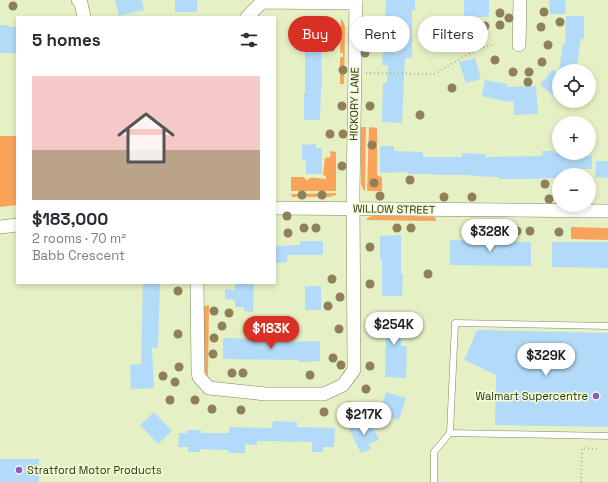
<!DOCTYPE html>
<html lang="en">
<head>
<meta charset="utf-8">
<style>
	body { margin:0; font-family:"Space Grotesk",sans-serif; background:#f7f7f7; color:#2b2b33; height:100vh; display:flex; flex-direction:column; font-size:15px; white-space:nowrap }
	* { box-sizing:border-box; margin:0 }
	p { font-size:13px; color:#7c7c81 }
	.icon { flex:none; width:22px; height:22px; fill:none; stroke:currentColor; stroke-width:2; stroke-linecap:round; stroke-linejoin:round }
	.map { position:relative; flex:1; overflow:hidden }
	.drawer { position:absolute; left:16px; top:16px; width:260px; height:268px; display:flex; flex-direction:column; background:#fff; border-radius:0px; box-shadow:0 2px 6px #0003 }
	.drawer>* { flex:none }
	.banner { position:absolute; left:288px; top:16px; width:260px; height:36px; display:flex; gap:8px }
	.controls { position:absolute; left:552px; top:64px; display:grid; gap:8px }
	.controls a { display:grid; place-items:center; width:44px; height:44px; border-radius:50%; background:#fff; box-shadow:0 2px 6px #0003; font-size:20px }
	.price { position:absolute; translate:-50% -34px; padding:0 9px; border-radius:14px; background:#fff; color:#222; font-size:13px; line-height:26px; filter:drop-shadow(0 1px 2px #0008) }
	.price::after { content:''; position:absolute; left:50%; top:24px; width:12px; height:9px; margin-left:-6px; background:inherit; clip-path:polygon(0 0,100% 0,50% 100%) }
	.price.selected { background:#d93025; color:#fff }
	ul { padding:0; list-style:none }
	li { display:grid; align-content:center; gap:8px; height:212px; padding:0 16px }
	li+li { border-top:1px solid #e1e1e2 }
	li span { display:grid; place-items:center; height:124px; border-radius:0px; color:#555 }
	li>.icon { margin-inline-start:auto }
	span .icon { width:72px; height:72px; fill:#fffc; stroke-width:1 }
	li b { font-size:17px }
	h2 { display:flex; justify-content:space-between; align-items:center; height:48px; padding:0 16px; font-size:17px }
	.chip { padding:0 14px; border-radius:18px; background:#fff; box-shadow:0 2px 6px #0003; font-size:14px; line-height:36px }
	.chip.selected { background:#d93025; color:#fff }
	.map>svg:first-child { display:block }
	.green { fill:#faa45b }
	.building { fill:#b2dbf9 }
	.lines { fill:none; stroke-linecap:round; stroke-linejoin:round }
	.service-casing { stroke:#7e885f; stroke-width:7 }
	.minor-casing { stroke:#7e885f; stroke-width:14 }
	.path { stroke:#acb692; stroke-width:2; stroke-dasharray:1 3; stroke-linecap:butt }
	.service { stroke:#fff; stroke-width:6 }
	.minor { stroke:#fff; stroke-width:13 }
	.tree { fill:#8f8058 }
	.poi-dot { fill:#8a59d2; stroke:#f3fed1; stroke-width:1.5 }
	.labels { text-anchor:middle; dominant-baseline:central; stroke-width:3; stroke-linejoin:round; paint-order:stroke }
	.street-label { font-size:11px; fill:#2c301f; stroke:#f3fed1 }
	.poi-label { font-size:11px; fill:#2c301f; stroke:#f3fed1; text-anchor:end }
</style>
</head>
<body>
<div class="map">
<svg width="608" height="482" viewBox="0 0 608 482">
	<rect width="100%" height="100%" fill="#e5f1c4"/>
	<!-- green -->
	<g class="green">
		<path d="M341,18L344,23L345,27L344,84H340V57H343V53H340Z"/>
		<path d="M361,127H366L365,190L364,191L361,184Z"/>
		<path d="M369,127L377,128V174L378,176L382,177V191H367Z"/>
		<path d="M0,136H17V205L0,207Z"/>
		<path d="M329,151L336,152V191H291V177H304L306,180H308L310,178C317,177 320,179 326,179V176L323,175L325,158L330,157L331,155Z"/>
		<path d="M336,193V195L329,197H292L291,194Z"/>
		<path d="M375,215L435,217L436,221L367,220V218Z"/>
		<path d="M571,227L608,228V240L571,239Z"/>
		<path d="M209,305L208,375L207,376L204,369V306Z"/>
	</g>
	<!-- building -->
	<g class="building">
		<path d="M115,0H142L144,10L119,16Z"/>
		<rect x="175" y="0" width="22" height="12"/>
		<path d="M386,0H415V10H412V58H405L402,123L382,122L383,83H387L388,65H382L383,47H384Z"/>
		<rect x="464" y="0" width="25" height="17"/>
		<path d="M549,0H565L566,14H550Z"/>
		<path d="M566,16H584V39H581L576,71H559L563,43L565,44Z"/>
		<path d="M472,20V42H454V31H448V21Z"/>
		<path d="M0,25H9V27H17V53H0Z"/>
		<path d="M296,33L323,34V51H321L322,88H321L320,120H304V93H305V50H296Z"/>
		<path d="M475,58L481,79L466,83L459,62Z"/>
		<path d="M553,69L559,75V87L553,95L540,85Z"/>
		<path d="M485,80L507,84L506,87L536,86L538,114L514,115V101L509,102L482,96Z"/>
		<path d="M316,144V148H322V174H306V160H302V145Z"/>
		<path d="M380,146H394V151L423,152V157H462V153L486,154L485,157L543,156L542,151H554V153H581V156H592V169H564L565,175H559V178L526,179H499V177L471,176V175H433V174H407V172L380,173Z"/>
		<path d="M596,161H608V178L595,177Z"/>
		<path d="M401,235V274H403L402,296H382V260H380V236Z"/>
		<path d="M450,240L531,242V266L450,265Z"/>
		<path d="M300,241H323V255H287V262L275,263V246L300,245Z"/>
		<path d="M552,242H608V268L552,267Z"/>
		<path d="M143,283H160L158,348H152L154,388L131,389L130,365L141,364Z"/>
		<path d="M235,283H254L253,312L244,311V307H235V300L225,299V289L235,290Z"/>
		<rect x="305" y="286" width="16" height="24"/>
		<path d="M382,313L402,314L401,346H407L406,378L385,377L386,336H381Z"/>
		<path d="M477,330L608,333V427L495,425L496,375L464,360Z"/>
		<path d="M223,338L284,340V342L320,341V361L299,362V360L223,359Z"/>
		<path d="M386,392L406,398L399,420L379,414Z"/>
		<path d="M154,412L172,431L158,444L140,425Z"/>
		<path d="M369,419L379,440L369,444L371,449L361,453L349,429Z"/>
		<path d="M273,421L297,422V427L335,428L334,447H323V452H312V442L257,441V445L245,444V453H228V450L200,449V452H188V447H178L179,433H187V430H201V433H229V427L272,428Z"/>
		<rect x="0" y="459" width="39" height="23"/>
	</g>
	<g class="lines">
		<defs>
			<g id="service">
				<path d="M450,433L608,436"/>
				<path d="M434,482V452L450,433L455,323L608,326"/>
			</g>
			<g id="minor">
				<path d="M78,0L81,3L84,17"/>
				<path d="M247,17L262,2L356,3"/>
				<path d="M519,45L520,0"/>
				<path d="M275,208L608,211"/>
				<path d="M0,227L17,225"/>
				<path d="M197,283L198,373L199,377L209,388L265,394H324L343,385L354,370L353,193L356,0"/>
			</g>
		</defs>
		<!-- service casing -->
		<use href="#service" class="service-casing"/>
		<!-- minor casing -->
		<use href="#minor" class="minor-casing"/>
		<!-- path -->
		<g class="path">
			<path d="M366,73L434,74L474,51L495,44"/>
			<path d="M581,482L582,448L598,449"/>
		</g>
		<!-- service -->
		<use href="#service" class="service"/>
		<!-- minor -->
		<use href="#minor" class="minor"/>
	</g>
	<!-- trees -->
	<g class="tree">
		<circle cx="13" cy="6" r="4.5"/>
		<circle cx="544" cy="12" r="4.5"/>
		<circle cx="500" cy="13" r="4.5"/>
		<circle cx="509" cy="18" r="4.5"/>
		<circle cx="560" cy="22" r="4.5"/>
		<circle cx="500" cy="25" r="4.5"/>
		<circle cx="485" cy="26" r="4.5"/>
		<circle cx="541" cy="27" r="4.5"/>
		<circle cx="548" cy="45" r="4.5"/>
		<circle cx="331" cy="47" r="4.5"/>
		<circle cx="365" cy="53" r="4.5"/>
		<circle cx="495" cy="60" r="4.5"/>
		<circle cx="542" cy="62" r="4.5"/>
		<circle cx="343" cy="70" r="4.5"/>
		<circle cx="513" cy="72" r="4.5"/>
		<circle cx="529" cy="72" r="4.5"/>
		<circle cx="528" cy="82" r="4.5"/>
		<circle cx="452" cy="88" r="4.5"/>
		<circle cx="342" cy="106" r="4.5"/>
		<circle cx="370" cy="106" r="4.5"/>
		<circle cx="420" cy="115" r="4.5"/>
		<circle cx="330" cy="134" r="4.5"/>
		<circle cx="343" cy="134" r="4.5"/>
		<circle cx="372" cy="145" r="4.5"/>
		<circle cx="342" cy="166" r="4.5"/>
		<circle cx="410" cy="180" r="4.5"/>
		<circle cx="374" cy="183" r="4.5"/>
		<circle cx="545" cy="184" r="4.5"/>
		<circle cx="302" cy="195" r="4.5"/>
		<circle cx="322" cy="195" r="4.5"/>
		<circle cx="380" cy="196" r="4.5"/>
		<circle cx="444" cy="197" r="4.5"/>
		<circle cx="472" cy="197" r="4.5"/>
		<circle cx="549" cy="199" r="4.5"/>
		<circle cx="287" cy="216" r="4.5"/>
		<circle cx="304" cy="228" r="4.5"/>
		<circle cx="316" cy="228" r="4.5"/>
		<circle cx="397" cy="228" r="4.5"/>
		<circle cx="411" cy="228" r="4.5"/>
		<circle cx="517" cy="231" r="4.5"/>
		<circle cx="530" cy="231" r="4.5"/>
		<circle cx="559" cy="232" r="4.5"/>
		<circle cx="288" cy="233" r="4.5"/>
		<circle cx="370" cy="247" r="4.5"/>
		<circle cx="428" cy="274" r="4.5"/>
		<circle cx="332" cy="279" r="4.5"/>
		<circle cx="370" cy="284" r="4.5"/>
		<circle cx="178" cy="291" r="4.5"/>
		<circle cx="340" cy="297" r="4.5"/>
		<circle cx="328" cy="306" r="4.5"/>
		<circle cx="214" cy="311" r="4.5"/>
		<circle cx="229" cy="313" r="4.5"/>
		<circle cx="371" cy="325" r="4.5"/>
		<circle cx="222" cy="326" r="4.5"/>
		<circle cx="339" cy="329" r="4.5"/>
		<circle cx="178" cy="334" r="4.5"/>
		<circle cx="214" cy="338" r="4.5"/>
		<circle cx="213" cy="354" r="4.5"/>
		<circle cx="333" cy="358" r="4.5"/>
		<circle cx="341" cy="365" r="4.5"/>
		<circle cx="370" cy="366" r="4.5"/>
		<circle cx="179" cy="367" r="4.5"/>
		<circle cx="232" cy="373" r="4.5"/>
		<circle cx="243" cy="373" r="4.5"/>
		<circle cx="310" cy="375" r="4.5"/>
		<circle cx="163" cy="376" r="4.5"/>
		<circle cx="175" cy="382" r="4.5"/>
		<circle cx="366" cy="389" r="4.5"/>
		<circle cx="170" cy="400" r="4.5"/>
		<circle cx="195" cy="400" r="4.5"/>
		<circle cx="349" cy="406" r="4.5"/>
		<circle cx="212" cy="409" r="4.5"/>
		<circle cx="241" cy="410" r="4.5"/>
		<circle cx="324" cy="412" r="4.5"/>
		<circle cx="356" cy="420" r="4.5"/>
	</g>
	<!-- markers -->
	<g class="poi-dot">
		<circle cx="596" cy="396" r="4"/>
		<circle cx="19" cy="470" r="4"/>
	</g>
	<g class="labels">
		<!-- street labels -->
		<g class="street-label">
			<text transform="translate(354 104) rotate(-89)">HICKORY LANE</text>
			<text transform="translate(394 209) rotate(1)">WILLOW STREET</text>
		</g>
		<!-- poi labels -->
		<g class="poi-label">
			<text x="588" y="396">Walmart Supercentre</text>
			<text x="27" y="470" text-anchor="start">Stratford Motor Products</text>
		</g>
	</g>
</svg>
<div class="controls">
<a><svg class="icon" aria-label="locate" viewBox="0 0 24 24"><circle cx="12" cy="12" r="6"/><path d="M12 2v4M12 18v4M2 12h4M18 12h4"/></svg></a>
<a>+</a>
<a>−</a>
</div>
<b class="price" style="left:490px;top:253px">$328K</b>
<b class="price" style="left:394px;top:346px">$254K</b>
<b class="price selected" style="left:271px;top:350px">$183K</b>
<b class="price" style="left:546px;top:377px">$329K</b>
<b class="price" style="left:364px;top:436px">$217K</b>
<div class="banner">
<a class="chip selected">Buy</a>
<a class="chip">Rent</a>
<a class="chip">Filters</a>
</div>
<section class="drawer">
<h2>5 homes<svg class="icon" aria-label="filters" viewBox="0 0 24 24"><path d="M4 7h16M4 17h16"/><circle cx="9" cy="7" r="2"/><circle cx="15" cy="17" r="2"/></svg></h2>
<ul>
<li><span style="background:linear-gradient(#f6c9c9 60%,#b9a48a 0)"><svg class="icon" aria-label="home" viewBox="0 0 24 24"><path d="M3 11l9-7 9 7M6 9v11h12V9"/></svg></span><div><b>$183,000</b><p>2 rooms · 70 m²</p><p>Babb Crescent</p></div></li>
</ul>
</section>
</div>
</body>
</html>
